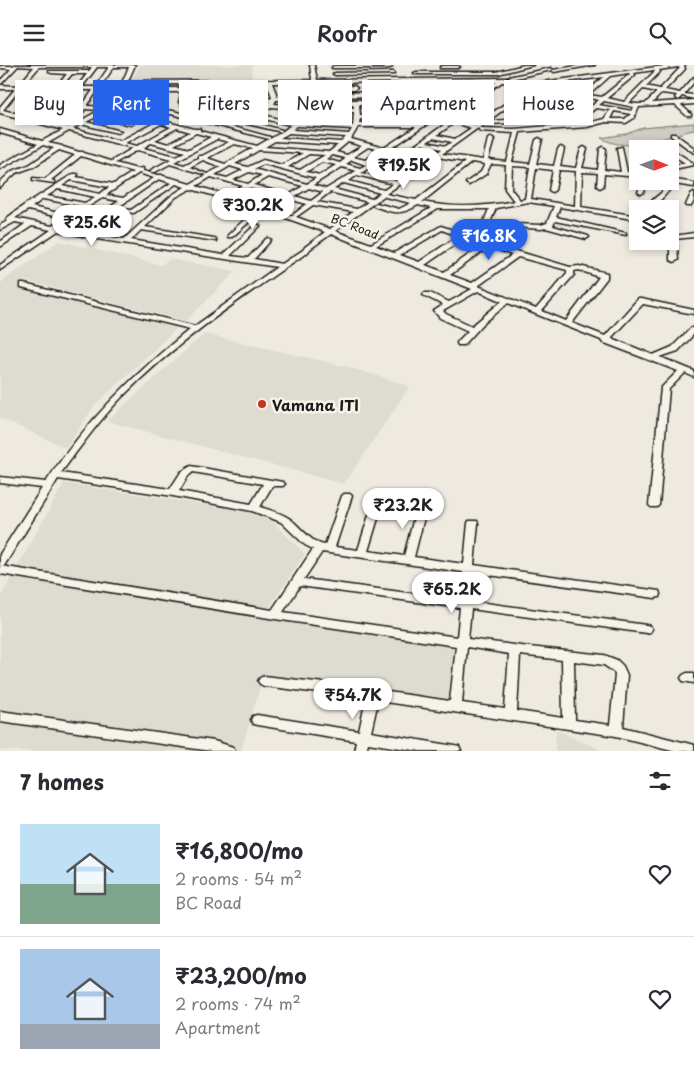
<!DOCTYPE html>
<html lang="en">
<head>
<meta charset="utf-8">
<style>
	body { margin:0; font-family:"Playpen Sans",sans-serif; background:#f7f7f7; color:#2b2b33; height:100vh; display:flex; flex-direction:column; font-size:19px; white-space:nowrap }
	* { box-sizing:border-box; margin:0 }
	p { font-size:16px; color:#7c7c81 }
	.icon { flex:none; width:28px; height:28px; fill:none; stroke:currentColor; stroke-width:2; stroke-linecap:round; stroke-linejoin:round }
	.map { position:relative; height:686px; overflow:hidden }
	.panel { display:flex; flex-direction:column; background:#fff; flex:1 }
	.panel>* { flex:none }
	.top-card { position:absolute; left:15px; top:15px; width:665px; height:45px; display:flex; gap:10px }
	.needle { width:32px; rotate:91deg }
	.buttons { position:absolute; left:629px; top:75px; display:grid; gap:10px }
	.buttons a { display:grid; place-items:center; width:50px; height:50px; border-radius:0px; background:#fff; box-shadow:0 2px 8px #0003; font-size:25px }
	.price { position:absolute; translate:-50% -42px; padding:0 11px; border-radius:18px; background:#fff; color:#222; font-size:16px; line-height:32px; filter:drop-shadow(0 1px 2px #0008) }
	.price::after { content:''; position:absolute; left:50%; top:30px; width:15px; height:11px; margin-left:-8px; background:inherit; clip-path:polygon(0 0,100% 0,50% 100%) }
	.price.on { background:#2563eb; color:#fff }
	ul { padding:0; list-style:none }
	li { display:flex; align-items:center; gap:15px; height:125px; padding:0 20px }
	li+li { border-top:1px solid #e1e1e2 }
	li span { display:grid; place-items:center; flex:none; width:140px; height:100px; border-radius:0px; color:#555 }
	li>.icon { margin-inline-start:auto }
	span .icon { width:60px; height:60px; fill:#fffc; stroke-width:1 }
	li b { font-size:21px }
	h2 { display:flex; justify-content:space-between; align-items:center; height:60px; padding:0 20px; font-size:21px }
	.chip { padding:0 18px; border-radius:0px; background:#fff; box-shadow:0 2px 8px #0003; font-size:18px; line-height:45px }
	.chip.on { background:#2563eb; color:#fff }
	header { display:flex; justify-content:space-between; align-items:center; height:65px; padding:0 20px; background:#fff; font-size:22px; font-weight:600 }
	.map>svg:first-child { display:block }
	.built { fill:#dedbd1 }
	.green { fill:#cfccc3; stroke:#767470 }
	.lines { fill:none; stroke-linecap:round; stroke-linejoin:round }
	.minor-casing { stroke:#1c1c1c; stroke-width:3 }
	.minor { fill:#f7f3e8; fill-rule:evenodd }
	.poi-dot { fill:#c8321e; stroke:#f7f3e8; stroke-width:2 }
	.labels { text-anchor:middle; dominant-baseline:central; stroke-width:5; stroke-linejoin:round; paint-order:stroke }
	.far-street-label { font-size:12px; fill:#1c1c1c; stroke:#f7f3e8 }
	.poi-label { font-size:15px; font-weight:bold; fill:#1c1c1c; stroke:#f7f3e8; text-anchor:start }
</style>
</head>
<body>
<header><svg class="icon" aria-label="menu" viewBox="0 0 24 24"><path d="M4 6h16M4 12h16M4 18h16"/></svg>Roofr<svg class="icon" aria-label="search" viewBox="0 0 24 24"><circle cx="10" cy="10" r="6"/><path d="M15 15l6 6"/></svg></header>
<div class="map">
<svg width="694" height="686" viewBox="0 0 694 686">
	<rect width="100%" height="100%" fill="#eeeae0"/>
	<filter id="ink" filterUnits="userSpaceOnUse"><feTurbulence type="fractalNoise" baseFrequency=".02" numOctaves="2"/><feDisplacementMap in="SourceGraphic" scale="10" xChannelSelector="R" yChannelSelector="G"/><feConvolveMatrix kernelMatrix="1 2 1 2 8 2 1 2 1" color-interpolation-filters="sRGB"/></filter>
	<g filter="url(#ink)">
		<!-- built -->
		<g class="built">
			<path d="M140,0H252L251,16H131Z"/>
			<path d="M59,176L161,200L170,194L236,206L186,256L25,216L18,222L177,263L95,340L66,383L0,353V218Z"/>
			<path d="M204,269L348,302L410,321L344,419L107,356Z"/>
			<path d="M64,418L250,447L274,458L305,489L262,553L454,580L448,634L264,609L241,686H0V533Z"/>
			<path d="M556,665L604,686H555Z"/>
		</g>
		<!-- green -->
		<path class="green" d="M694,58V65C663,71 632,90 601,73L626,69L643,63Z"/>
		<g class="lines">
			<defs>
				<g id="minor">
					<path d="M14,0H135L128,16L312,15L310,0H314L317,15L505,13L534,18L672,0H685L684,1L685,4L665,25L680,28L694,12V17L684,29L694,30V34L682,31L678,35L675,33L677,30L662,28L652,38L694,35V39L681,40L691,49V51H687L675,40L639,42L634,53L626,58L606,57L587,62L520,67L512,97L530,99L536,75L539,73L542,75L536,99L554,101L558,84L561,82L564,84L560,101L576,103L581,84L584,82L587,84L582,103L598,105L600,84L603,82L606,84L604,105L621,107L617,83L622,82L627,107L638,108V112L604,109L603,121L600,123L597,121L598,108L582,107L581,142L638,151V155L560,142L556,152L626,168V170L555,156L553,161L588,171L589,172L586,174L546,163L541,164L516,162L493,179L570,202L579,201L607,208V213L572,258L605,271L638,234H641L694,245V249L643,239L611,273L653,290L672,282L691,263H694V269L678,286L660,292L694,306V312L685,308L669,324L659,440L657,442H651L649,440L661,323L678,306L602,277L601,275L508,238L483,259L464,280H458L457,278L458,276L468,266L440,253L434,246L443,240L423,230L424,228H430L449,237L472,224L331,169L310,184L308,187C243,232 177,276 121,333C99,356 80,382 61,408L170,424L181,407L191,401L283,417L285,419L283,421H272L260,442C269,445 282,448 290,454C301,462 311,478 325,480L342,431L344,429H350L352,431L335,482L358,485L373,437L375,435H381L383,437L368,486L404,491L417,441L419,439H425L427,441L414,492L464,499L468,458L469,456H477L478,458L474,500L659,526L660,529L659,532L655,533L474,508L471,536L646,560L650,561L652,564L650,567L646,568L471,544L468,574L529,582L604,590L617,595L623,601L627,610L623,662L694,680V686H676L616,671L378,636L371,667L455,681L459,682L461,686H420L368,678L366,686H354L356,676L257,660L253,659L251,655L253,651L257,650L359,666L366,634L264,621L260,619L258,616L260,613L264,611L333,619L450,636L456,581L275,554L0,509V489L42,423L0,418V412L46,417C86,356 134,309 190,264L21,223V219H24L195,261L277,202L97,174L58,166L0,205V200L51,165L32,161L0,182V177L25,159L15,157L0,165V160L8,156L6,154L7,153L23,141L73,109H77L78,110L76,112L114,119L133,107L81,91L51,115L54,116V118L33,115V113L45,114L75,90L59,85L33,102L16,108L0,123V117L12,106L29,100L54,83L43,80L0,104V100L38,79L0,68V64L42,76L63,65L0,48V42L15,24H0V16L11,4L0,3V1H13ZM18,1L34,2L18,21L0,20ZM39,2H92L89,6H49V7L51,8L67,9L57,21H23ZM97,2H109L95,22H82ZM114,2H129L120,22H100ZM678,2L680,3L660,24L646,21L660,7L659,5ZM654,5L655,6L624,37L607,33L635,10L634,8ZM629,8L630,9L602,32L589,30L610,11ZM72,9H87L77,22L62,21ZM604,12L584,29L542,20ZM409,17L407,20L375,21L372,23L375,25L405,24L404,27L320,28L319,25H354L357,23L354,21L319,22L318,18ZM414,17H455L430,32L417,31L414,33L417,35L447,36L442,40L412,37L409,39L412,41L438,42L428,49L410,45C406,35 409,26 414,17ZM461,17H477L451,34L437,33ZM483,17H496L444,53L434,50ZM502,17L530,21L475,60L450,54ZM248,18L255,35H232L208,45L187,40L185,37V35L235,34L238,32L235,30L186,31L187,27H233L236,25L233,23H188L189,19ZM253,18H267L272,32L260,35ZM272,18H313L314,23L312,24L314,25L315,33L277,31ZM166,19L164,20L163,23H149V20H145L134,48L121,45L117,41L127,20L184,19L183,23H168L169,21ZM538,20V22L562,27L541,45L513,39L510,41L511,42L542,49L569,46L586,32L599,35L579,51L488,56ZM20,24H54L38,45L41,47L45,44H61L59,46L62,48L66,44H80L73,54L39,46L36,48L76,58L68,62L3,45ZM643,24L657,27L645,39H637L629,38ZM60,25H75L63,41L47,40ZM80,25H93L82,41H69ZM98,25L119,26L111,41L117,47L156,57L120,76L73,64L81,59L118,68L121,66L86,57L96,52L131,60L134,58L100,49L109,44V42L87,41ZM148,27H162L157,46L153,48V50L171,49L269,74L257,81L200,66V64H195L139,50ZM167,27H182L179,37L183,42L204,48L205,49L221,52V54H226L282,67L270,74V72L173,46L162,45ZM567,28L581,31L567,43L548,45ZM403,31V35H320V32ZM276,35H314L312,42L274,39ZM270,36L254,48L241,45L253,39ZM604,36L634,42L632,46L599,40ZM233,39H246L225,50L214,47ZM318,39H353L354,43H316ZM359,39H403L404,42H378L375,44L378,46H405L406,47L416,50H360ZM271,42L309,45L294,58L260,49ZM596,43L610,45L604,54L587,58L514,64L479,63L488,56V58L490,59L580,55ZM85,44L100,45L80,56L78,55ZM614,46L631,49L625,54H610ZM313,47H354L353,61L301,58L306,53L334,54L337,52L334,50L310,49ZM237,48L291,60L292,59L282,67V65L230,51ZM429,53L421,58H359L360,54ZM435,54L448,57L404,88L390,84ZM454,58L471,63L455,74L437,70ZM161,59L171,62L137,81L125,78ZM297,61H298L352,64L349,69L293,65ZM358,62H416L384,83L351,74ZM177,63L190,67L168,79L155,75ZM478,63L480,66L514,68L507,97L488,95L494,74L491,72L488,74L483,95L442,89ZM69,66L133,83L113,95V97L84,88L83,87H79L63,82L62,81L48,78ZM196,68L211,72L189,84L174,80ZM289,68L346,72L341,77L280,73ZM433,73L452,77L446,81L427,77ZM217,74L229,77L202,91H198V93L184,100L174,97ZM275,76L338,80L329,87L265,82ZM348,77L362,81L347,90L336,87ZM151,78L185,87L176,91L143,83ZM234,79L253,83L225,99L207,93ZM423,79L424,80L442,84L436,88L416,84ZM368,82L380,85L365,95L353,92ZM138,85L171,94L151,105V107H155L170,99L206,110L190,119L180,116L179,115L163,111L162,110H158L143,106V103L137,104L115,98ZM259,85L303,88L282,100L263,95L248,102L235,99ZM386,87L400,90L384,101L371,97ZM412,87L432,91L423,97L404,92L408,91ZM309,89L325,90L300,105L288,102ZM332,90L344,93L345,94L340,98L326,94ZM438,92L465,97L416,135L386,129L410,112H416L417,111L414,109ZM203,95L221,102L207,109L190,102ZM352,95L366,100L360,103L346,99ZM401,95L419,100L408,108L390,102ZM322,97L336,100L320,110L306,107ZM472,97L485,99L481,107L467,117L466,118L469,120L486,109L491,99L506,100L505,124L514,136C485,142 452,143 422,137ZM264,99L316,113L307,119L254,104ZM230,101L243,105L227,113L215,110ZM372,101L405,110L397,116L361,108ZM512,101L530,102L525,134L520,135L511,124ZM342,102L356,106L326,124L313,120ZM536,103L553,105L549,125L552,127L555,125L559,105L576,106L575,141L531,134ZM249,107L262,110L248,119L233,115ZM139,108L154,113L123,133L106,130ZM357,110L393,119L384,125L349,116ZM211,112L243,121L231,129V131L196,121ZM268,112L303,121L289,130L254,120ZM159,114L171,118L131,145L117,143ZM71,115L109,122L100,129L62,121ZM344,118L380,128L372,134L334,124ZM176,119L185,122L172,130L124,174L82,167L112,146L134,148ZM249,123L275,130L261,138L260,140L233,132ZM309,123L323,127L311,136L295,131ZM58,124L95,132L85,138L47,131ZM191,124L257,143L228,170V172H232L263,145L325,167L305,182L303,185L282,199L254,194L271,175L268,173L266,174L248,193L230,191L260,161L257,159L255,160L223,190L131,175L141,165L216,176V174L214,173L145,162L176,132ZM330,127L368,137L357,144L317,137ZM384,131L385,132L411,138L399,144L376,138L373,140L374,141C393,148 400,151 418,140L431,143L371,179L335,166ZM281,132L307,139L294,149L293,151L264,141ZM102,133L119,136L75,166L59,161ZM43,134L81,141L68,150L32,142ZM528,137L554,141L547,158L541,160L513,159L487,177L476,173L489,160L496,143ZM313,140L353,147L330,164L296,152ZM438,144H489L483,159L470,171L441,161L394,188L376,181ZM28,145L63,153L52,161L15,153ZM442,165L458,171L419,197L400,190ZM464,173L483,180L444,207L425,200ZM489,182L512,190L472,218L450,210ZM518,192L567,205V208L536,244L478,221ZM579,205L599,212L566,256L542,246L574,210V206ZM478,226L502,236L472,261L446,249L443,246ZM193,407L263,419L251,439L179,426L188,411ZM58,414L173,431L252,446L281,457L305,480L313,484L272,545L1,501H4ZM322,487L463,507L460,535L304,514ZM300,521L460,543L457,572L283,547ZM467,582L509,589L505,644L462,638ZM520,590L562,595L563,653L517,646ZM574,596L604,600L614,607L615,610L610,660L575,655Z"/>
					<path d="M524,0H533L502,8L500,9H416L414,8L416,7H496Z"/>
					<path d="M583,0H595L554,7L552,5L511,14L508,12L551,3L553,5Z"/>
					<path d="M334,1H390L392,2L390,3H332V2Z"/>
					<path d="M442,1H458L460,2L458,3H440V2Z"/>
					<path d="M392,7H394V9L335,10L333,9L335,8Z"/>
					<path d="M671,69H675L694,83V88L671,71Z"/>
					<path d="M670,83L693,98V100L670,105V101L685,98L670,88V84H668Z"/>
					<path d="M670,114L694,118V122L674,119C666,129 656,144 642,144L661,128L668,118L665,116H670Z"/>
					<path d="M642,116H648L644,127L641,129L638,127Z"/>
					<path d="M694,127C694,133 694,137 691,141H687L686,140L691,129Z"/>
					<path d="M670,168L674,171L694,168V172L675,174L677,180L678,195L674,197L670,195Z"/>
					<path d="M687,608H694V618L683,616L681,613L683,610Z"/>
					<path d="M0,646L214,676L233,682L235,686H211L0,656Z"/>
				</g>
			</defs>
			<!-- minor casing -->
			<use href="#minor" class="minor-casing"/>
			<!-- minor -->
			<use href="#minor" class="minor"/>
		</g>
	</g>
	<!-- markers -->
	<circle class="poi-dot" cx="262" cy="339" r="5"/>
	<g class="labels">
		<!-- far-street labels -->
		<g class="far-street-label">
			<text transform="translate(355 161) rotate(21)">BC Road</text>
		</g>
		<!-- poi labels -->
		<g class="poi-label">
			<text x="272" y="339">Vamana ITI</text>
		</g>
	</g>
</svg>
<div class="buttons">
<a><svg class="needle" viewBox="-14 -14 28 28"><path d="M0-13l5 13h-10z" fill="#e53935"/><path d="M0 13l5-13h-10z" fill="#7c7c81"/></svg></a>
<a><svg class="icon" aria-label="layers" viewBox="0 0 24 24"><path d="M12 4l9 5-9 5-9-5zM3 14l9 5 9-5"/></svg></a>
</div>
<b class="price" style="left:404px;top:125px">₹19.5K</b>
<b class="price" style="left:253px;top:165px">₹30.2K</b>
<b class="price" style="left:92px;top:182px">₹25.6K</b>
<b class="price on" style="left:489px;top:196px">₹16.8K</b>
<b class="price" style="left:403px;top:465px">₹23.2K</b>
<b class="price" style="left:452px;top:549px">₹65.2K</b>
<b class="price" style="left:353px;top:655px">₹54.7K</b>
<div class="top-card">
<a class="chip">Buy</a>
<a class="chip on">Rent</a>
<a class="chip">Filters</a>
<a class="chip">New</a>
<a class="chip">Apartment</a>
<a class="chip">House</a>
</div>
</div>
<section class="panel">
<h2>7 homes<svg class="icon" aria-label="filters" viewBox="0 0 24 24"><path d="M4 7h16M4 17h16"/><circle cx="9" cy="7" r="2"/><circle cx="15" cy="17" r="2"/></svg></h2>
<ul>
<li><span style="background:linear-gradient(#bfe0f5 60%,#7fa58c 0)"><svg class="icon" aria-label="home" viewBox="0 0 24 24"><path d="M3 11l9-7 9 7M6 9v11h12V9"/></svg></span><div><b>₹16,800/mo</b><p>2 rooms · 54 m²</p><p>BC Road</p></div><svg class="icon" aria-label="heart" viewBox="0 0 24 24"><path d="M12 20l-8-8c-3-5 5-10 8-4 3-6 11-1 8 4z"/></svg></li>
<li><span style="background:linear-gradient(#a9c7e8 75%,#9aa5b1 0)"><svg class="icon" aria-label="home" viewBox="0 0 24 24"><path d="M3 11l9-7 9 7M6 9v11h12V9"/></svg></span><div><b>₹23,200/mo</b><p>2 rooms · 74 m²</p><p>Apartment</p></div><svg class="icon" aria-label="heart" viewBox="0 0 24 24"><path d="M12 20l-8-8c-3-5 5-10 8-4 3-6 11-1 8 4z"/></svg></li>
</ul>
</section>
</body>
</html>
